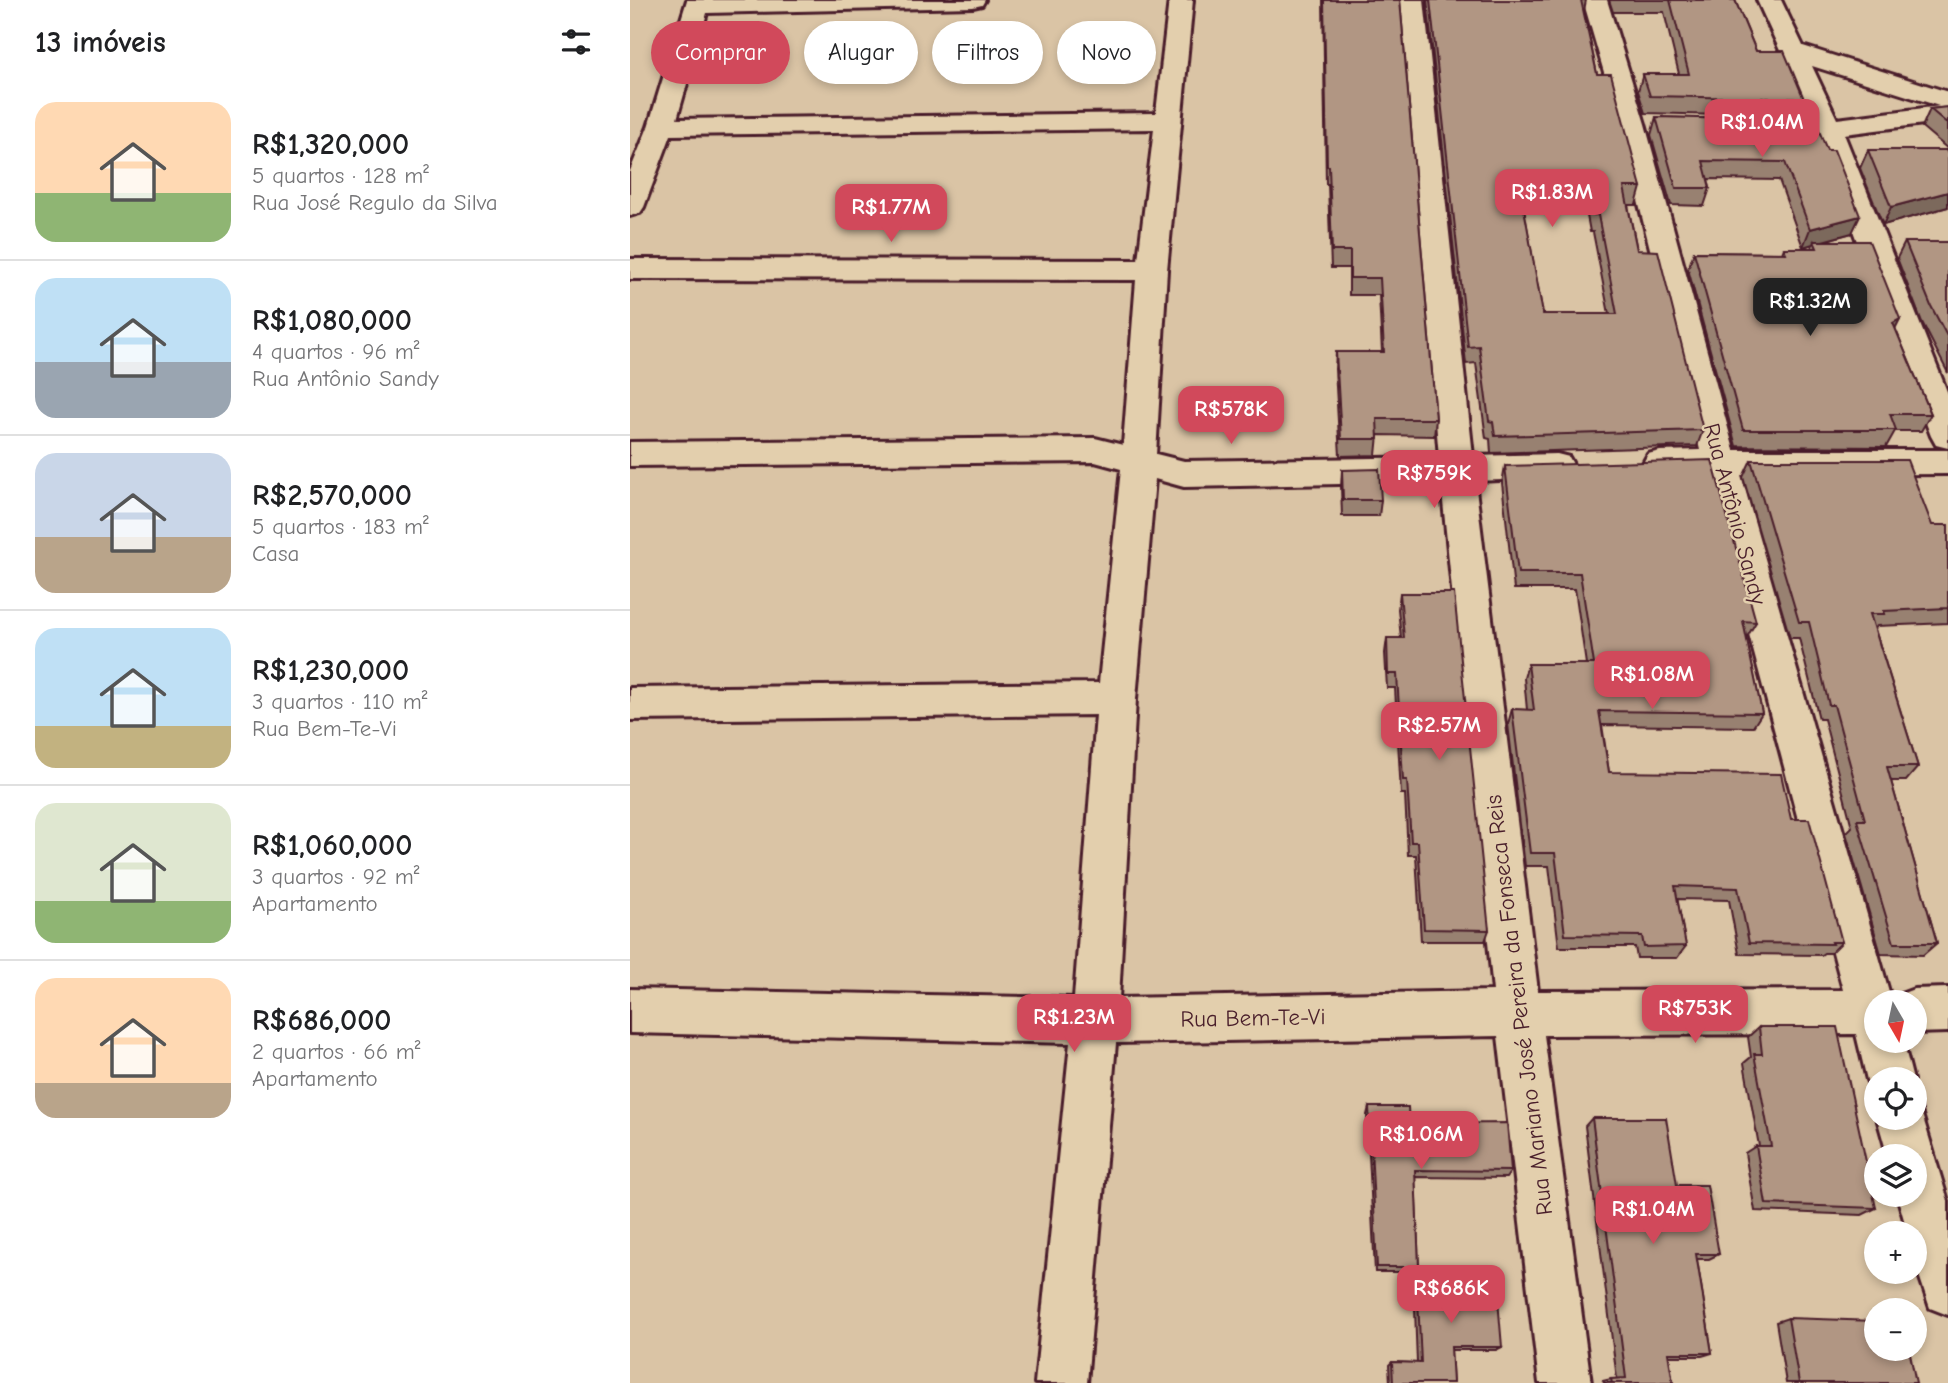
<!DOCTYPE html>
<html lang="pt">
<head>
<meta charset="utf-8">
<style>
	body { margin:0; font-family:"Comic Neue",sans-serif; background:#f6f6f6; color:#202124; height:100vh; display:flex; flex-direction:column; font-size:26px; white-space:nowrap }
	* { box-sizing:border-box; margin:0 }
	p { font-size:23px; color:#757577 }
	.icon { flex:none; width:38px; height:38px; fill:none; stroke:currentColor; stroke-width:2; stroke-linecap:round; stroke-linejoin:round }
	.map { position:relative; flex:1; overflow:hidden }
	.details { display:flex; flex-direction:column; background:#fff; width:630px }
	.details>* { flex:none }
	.banner { position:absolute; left:21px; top:21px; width:665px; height:63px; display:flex; gap:14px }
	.needle { width:46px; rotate:171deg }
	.tools { position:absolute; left:1234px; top:990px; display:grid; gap:14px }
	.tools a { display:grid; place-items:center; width:63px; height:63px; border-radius:50%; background:#fff; box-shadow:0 4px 10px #0003; font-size:35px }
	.price { position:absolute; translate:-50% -60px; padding:0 16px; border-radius:14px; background:#d1495b; color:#fff; font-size:23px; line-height:46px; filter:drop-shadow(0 2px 4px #0008) }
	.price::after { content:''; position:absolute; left:50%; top:42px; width:21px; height:16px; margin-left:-10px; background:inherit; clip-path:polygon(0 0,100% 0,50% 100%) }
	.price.selected { background:#222; color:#fff }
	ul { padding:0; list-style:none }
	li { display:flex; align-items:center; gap:21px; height:175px; padding:0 35px }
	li+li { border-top:2px solid #e0e0e0 }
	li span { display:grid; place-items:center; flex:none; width:196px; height:140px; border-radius:21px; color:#555 }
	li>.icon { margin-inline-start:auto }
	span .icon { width:84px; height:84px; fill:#fffc; stroke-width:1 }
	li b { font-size:30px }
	h2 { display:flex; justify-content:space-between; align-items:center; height:84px; padding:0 35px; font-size:30px }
	.pill { padding:0 24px; border-radius:32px; background:#fff; box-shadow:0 4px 10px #0003; font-size:24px; line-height:63px }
	.pill.selected { background:#d1495b; color:#fff }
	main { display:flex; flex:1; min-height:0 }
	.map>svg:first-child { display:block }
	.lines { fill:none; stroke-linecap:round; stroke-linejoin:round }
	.minor-casing { stroke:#4a1f2b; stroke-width:6 }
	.minor { fill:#e3cfad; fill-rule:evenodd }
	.wall { fill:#988171; stroke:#4a1f2b; stroke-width:2; fill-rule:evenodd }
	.shaded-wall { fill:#7c695c; stroke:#4a1f2b; stroke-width:2 }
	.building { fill:#b19683; stroke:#4a1f2b; stroke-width:2; fill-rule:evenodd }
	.labels { text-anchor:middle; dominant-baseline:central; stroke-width:5; stroke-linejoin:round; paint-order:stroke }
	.street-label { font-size:23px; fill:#4a1f2b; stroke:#e3cfad }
</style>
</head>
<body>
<main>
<section class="details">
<h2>13 imóveis<svg class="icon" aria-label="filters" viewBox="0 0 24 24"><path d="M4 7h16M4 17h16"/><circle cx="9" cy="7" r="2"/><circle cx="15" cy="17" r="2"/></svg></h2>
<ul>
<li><span style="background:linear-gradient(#ffd9b3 65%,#8fb573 0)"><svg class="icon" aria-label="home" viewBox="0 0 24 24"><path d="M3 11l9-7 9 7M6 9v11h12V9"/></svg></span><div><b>R$1,320,000</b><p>5 quartos · 128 m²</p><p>Rua José Regulo da Silva</p></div></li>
<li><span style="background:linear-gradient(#bfe0f5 60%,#9aa5b1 0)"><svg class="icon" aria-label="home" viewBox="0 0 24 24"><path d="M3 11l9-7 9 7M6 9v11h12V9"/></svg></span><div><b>R$1,080,000</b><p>4 quartos · 96 m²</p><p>Rua Antônio Sandy</p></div></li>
<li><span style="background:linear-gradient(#c9d6e8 60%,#b9a48a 0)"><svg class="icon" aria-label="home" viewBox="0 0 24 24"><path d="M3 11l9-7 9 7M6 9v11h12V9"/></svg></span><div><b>R$2,570,000</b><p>5 quartos · 183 m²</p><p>Casa</p></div></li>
<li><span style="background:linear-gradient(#bfe0f5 70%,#c2b280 0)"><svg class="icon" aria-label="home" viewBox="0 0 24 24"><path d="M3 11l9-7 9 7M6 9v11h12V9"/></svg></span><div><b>R$1,230,000</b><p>3 quartos · 110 m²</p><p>Rua Bem-Te-Vi</p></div></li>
<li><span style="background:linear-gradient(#dfe7d0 70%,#8fb573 0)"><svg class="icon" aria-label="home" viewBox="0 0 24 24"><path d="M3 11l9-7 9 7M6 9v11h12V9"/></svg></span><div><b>R$1,060,000</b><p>3 quartos · 92 m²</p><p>Apartamento</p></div></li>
<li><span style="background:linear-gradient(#ffd9b3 75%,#b9a48a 0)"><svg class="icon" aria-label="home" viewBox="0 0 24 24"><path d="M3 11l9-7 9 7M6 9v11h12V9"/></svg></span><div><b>R$686,000</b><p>2 quartos · 66 m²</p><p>Apartamento</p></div></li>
</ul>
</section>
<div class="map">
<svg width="1318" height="1383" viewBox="0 0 1318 1383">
	<rect width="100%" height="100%" fill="#dac4a5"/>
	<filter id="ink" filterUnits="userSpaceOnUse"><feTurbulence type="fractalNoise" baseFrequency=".0143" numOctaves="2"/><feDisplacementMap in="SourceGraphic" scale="14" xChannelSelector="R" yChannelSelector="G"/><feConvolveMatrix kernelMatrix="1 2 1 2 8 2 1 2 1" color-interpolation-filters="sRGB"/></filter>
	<g filter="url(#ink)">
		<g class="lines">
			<defs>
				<g id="minor">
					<path d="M57,0H355L352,5L343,7L77,13L47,119L526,113L539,0H563L537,270L526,454L554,461L809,457L770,0H794L843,456L927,454L939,457L944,466L939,475L927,478L845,481L908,991L1213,990L1077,475H1030L1018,472L1013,463L1018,454L1030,451L1070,450L989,124L953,0H977L1015,124L1104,450H1318V474L1111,475L1260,995L1265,1003H1246V1041H1273L1283,1080H1246V1097L1244,1096L1237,1080L1226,1034L914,1035L961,1383H909L868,1036L486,1043L457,1383H405L440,1043L0,1033V989L444,998L466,715L0,720V688L469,683L491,469L465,462L0,466V442L465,438L493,445L506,280L0,279V259L508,260L524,129L41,135L14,207L10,213L0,216V171L18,127ZM525,479L554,487L811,482L863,991L489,998L506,699Z"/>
					<path d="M1127,0H1151L1173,46L1318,92V121L1214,134L1318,394V448L1306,445L1301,436L1187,136L1164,133L1161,127L1164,121L1181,119ZM1182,66L1309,106H1310L1207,119Z"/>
					<path d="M1318,988V1032L1284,1033V1003H1265L1268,995L1284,989Z"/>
					<path d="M1284,1100L1288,1101L1318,1201V1315L1300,1308L1284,1260V1234H1278L1267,1195H1284V1157H1258L1247,1118H1284Z"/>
				</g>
			</defs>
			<!-- minor casing -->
			<use href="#minor" class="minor-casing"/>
			<!-- minor -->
			<use href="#minor" class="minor"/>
		</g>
		<!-- wall -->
		<g class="wall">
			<path d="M693,0H770L806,419L804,436L748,435L746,455L710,456L705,369L706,352H752L749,295H719V268H701L698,184H696Z"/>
			<path d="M797,0H956L954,11L967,74L1011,187L1006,205H998L1007,250L1073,430L1067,446L861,453L860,439L856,438L846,363L836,364ZM894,210H956L960,232H963L979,314H913Z"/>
			<path d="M979,0H1105L1126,51L1174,99L1167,117L1015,113L1008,91L1013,74H1049L1034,12H983Z"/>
			<path d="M1318,107V149L1292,127L1300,109Z"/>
			<path d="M1026,117L1185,121L1222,233L1193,241L1265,328L1301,414L1291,431H1265L1256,447L1106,446L1058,269L1064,252L1152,253L1154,248H1181L1183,244L1173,247L1149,180L1078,179L1080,188L1074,206L1041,205L1021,135Z"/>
			<path d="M1238,150L1318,154V207L1253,225L1230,168Z"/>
			<path d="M1275,242H1318V373L1292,322L1267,258Z"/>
			<path d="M1121,460L1302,525H1318V623L1247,626L1245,629L1288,767L1276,781H1261L1307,943L1293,955L1251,954L1216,833L1222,827L1194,719H1189L1169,638H1160L1113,477Z"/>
			<path d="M875,466L1126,622L1117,637H1116L1132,713L1123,727L972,725L979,772L1161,819L1212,942L1201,953H1194L1191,955L1109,954L1099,900L1047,899L1056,946L1047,958H1007L1005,947H929L919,866H895L878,724L882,709L897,710L894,678L898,664H956L945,589H884L872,483Z"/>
			<path d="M712,470L751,500L749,516H712L711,487Z"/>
			<path d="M770,593L859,930L855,941H791L786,855H778L775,794H771L765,688H757L755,653L757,638H771L768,609Z"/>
			<path d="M1129,1027L1246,1208L1232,1215L1125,1211L1115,1153L1126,1146H1129L1114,1063L1121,1057L1118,1037Z"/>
			<path d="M739,1107L881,1171L876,1178L785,1177L789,1267L786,1272H745L737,1115Z"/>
			<path d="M962,1118L1047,1185L1089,1254L1079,1259H1067L1082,1353L1072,1356H1039L1043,1383H974L973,1381L981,1379H987L955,1126Z"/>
			<path d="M787,1277L872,1347L866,1350H821L823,1383H760L759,1365L762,1362L787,1363L784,1282Z"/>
			<path d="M1158,1318L1286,1383H1156L1146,1322Z"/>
		</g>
		<!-- shaded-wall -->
		<g class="shaded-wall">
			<path d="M1318,192V207L1253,225L1261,207Z"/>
			<path d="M1230,216L1222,233L1185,243L1184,241L1183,244L1173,247L1180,229Z"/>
			<path d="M1270,319L1261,337L1263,323Z"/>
		</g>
		<!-- building -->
		<g class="building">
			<path d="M694,0H770L806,419H747L748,439H711L706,352H754L750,278H720V251H702L699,166H697Z"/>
			<path d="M800,0H951L967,74H981L1011,187H994L1007,250L1028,251L1073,430L865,436L863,422L859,421L849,346L838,347ZM891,192H960L964,215H968L987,314H913Z"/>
			<path d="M1040,0H1105L1126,51H1154L1174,99L1020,96L1013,74H1059Z"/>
			<path d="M1318,107V124L1300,109Z"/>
			<path d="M1026,117L1185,121L1197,150H1204L1230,216L1180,229L1155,162L1073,161L1080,188H1046Z"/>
			<path d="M1238,150H1316L1318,154V192L1261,207Z"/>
			<path d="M1184,241H1239L1270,319L1263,323L1301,414H1260L1266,430H1113L1064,252L1156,253L1154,248H1187Z"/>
			<path d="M1275,242H1318V338L1301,306Z"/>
			<path d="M1082,460L1126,622L1113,621L1132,713L969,711L979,772L1151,774L1161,819H1179L1212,942H1202L1203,944L1119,943L1108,888L1045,886L1056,946L1014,947L1012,936L935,935L925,853H900L882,709L904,710L898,664H964L950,573H888L875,466Z"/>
			<path d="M1121,460H1277L1302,525H1318V608L1254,611L1255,614H1240L1288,767H1257L1307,943H1264L1227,820H1235L1204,705H1199L1179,622H1169Z"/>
			<path d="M749,469L751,500H713L712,470Z"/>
			<path d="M770,593H824L859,930L794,929L788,842H781L777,780H773L767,674H758L757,638H774Z"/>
			<path d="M1129,1027H1207L1246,1208L1136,1204L1126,1146H1141L1124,1054H1132Z"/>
			<path d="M739,1107H778L779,1124L877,1123L881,1171L785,1170L789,1267H747Z"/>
			<path d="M962,1118H1036L1047,1185H1077L1089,1254H1066L1082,1353H1038L1043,1383H982L981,1379L996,1378Z"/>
			<path d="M866,1276L872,1347H821L823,1383H763L762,1362L791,1363L787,1277Z"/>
			<path d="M1158,1318L1246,1321V1349H1279L1286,1383H1169Z"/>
		</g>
	</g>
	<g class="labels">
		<!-- street labels -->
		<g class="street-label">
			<text transform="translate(1105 514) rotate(75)">Rua Antônio Sandy</text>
			<text transform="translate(889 1005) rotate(-97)">Rua Mariano José Pereira da Fonseca Reis</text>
			<text transform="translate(623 1018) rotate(-1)">Rua Bem-Te-Vi</text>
		</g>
	</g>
</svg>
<div class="tools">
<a><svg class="needle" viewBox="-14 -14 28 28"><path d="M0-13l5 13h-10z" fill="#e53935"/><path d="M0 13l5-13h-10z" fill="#757577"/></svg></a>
<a><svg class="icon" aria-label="locate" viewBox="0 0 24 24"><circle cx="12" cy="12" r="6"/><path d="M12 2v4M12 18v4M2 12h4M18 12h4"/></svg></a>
<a><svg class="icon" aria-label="layers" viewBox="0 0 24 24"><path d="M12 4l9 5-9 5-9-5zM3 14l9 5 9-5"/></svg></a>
<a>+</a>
<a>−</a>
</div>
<b class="price" style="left:1132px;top:159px">R$1.04M</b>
<b class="price" style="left:922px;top:229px">R$1.83M</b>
<b class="price" style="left:261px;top:244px">R$1.77M</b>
<b class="price selected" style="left:1180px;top:338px">R$1.32M</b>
<b class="price" style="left:601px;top:446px">R$578K</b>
<b class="price" style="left:804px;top:510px">R$759K</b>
<b class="price" style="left:1022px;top:711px">R$1.08M</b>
<b class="price" style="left:809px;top:762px">R$2.57M</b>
<b class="price" style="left:1065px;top:1045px">R$753K</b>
<b class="price" style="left:444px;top:1054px">R$1.23M</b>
<b class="price" style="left:791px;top:1171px">R$1.06M</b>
<b class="price" style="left:1023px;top:1246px">R$1.04M</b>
<b class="price" style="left:821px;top:1325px">R$686K</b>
<div class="banner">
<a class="pill selected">Comprar</a>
<a class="pill">Alugar</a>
<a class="pill">Filtros</a>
<a class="pill">Novo</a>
</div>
</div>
</main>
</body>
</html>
